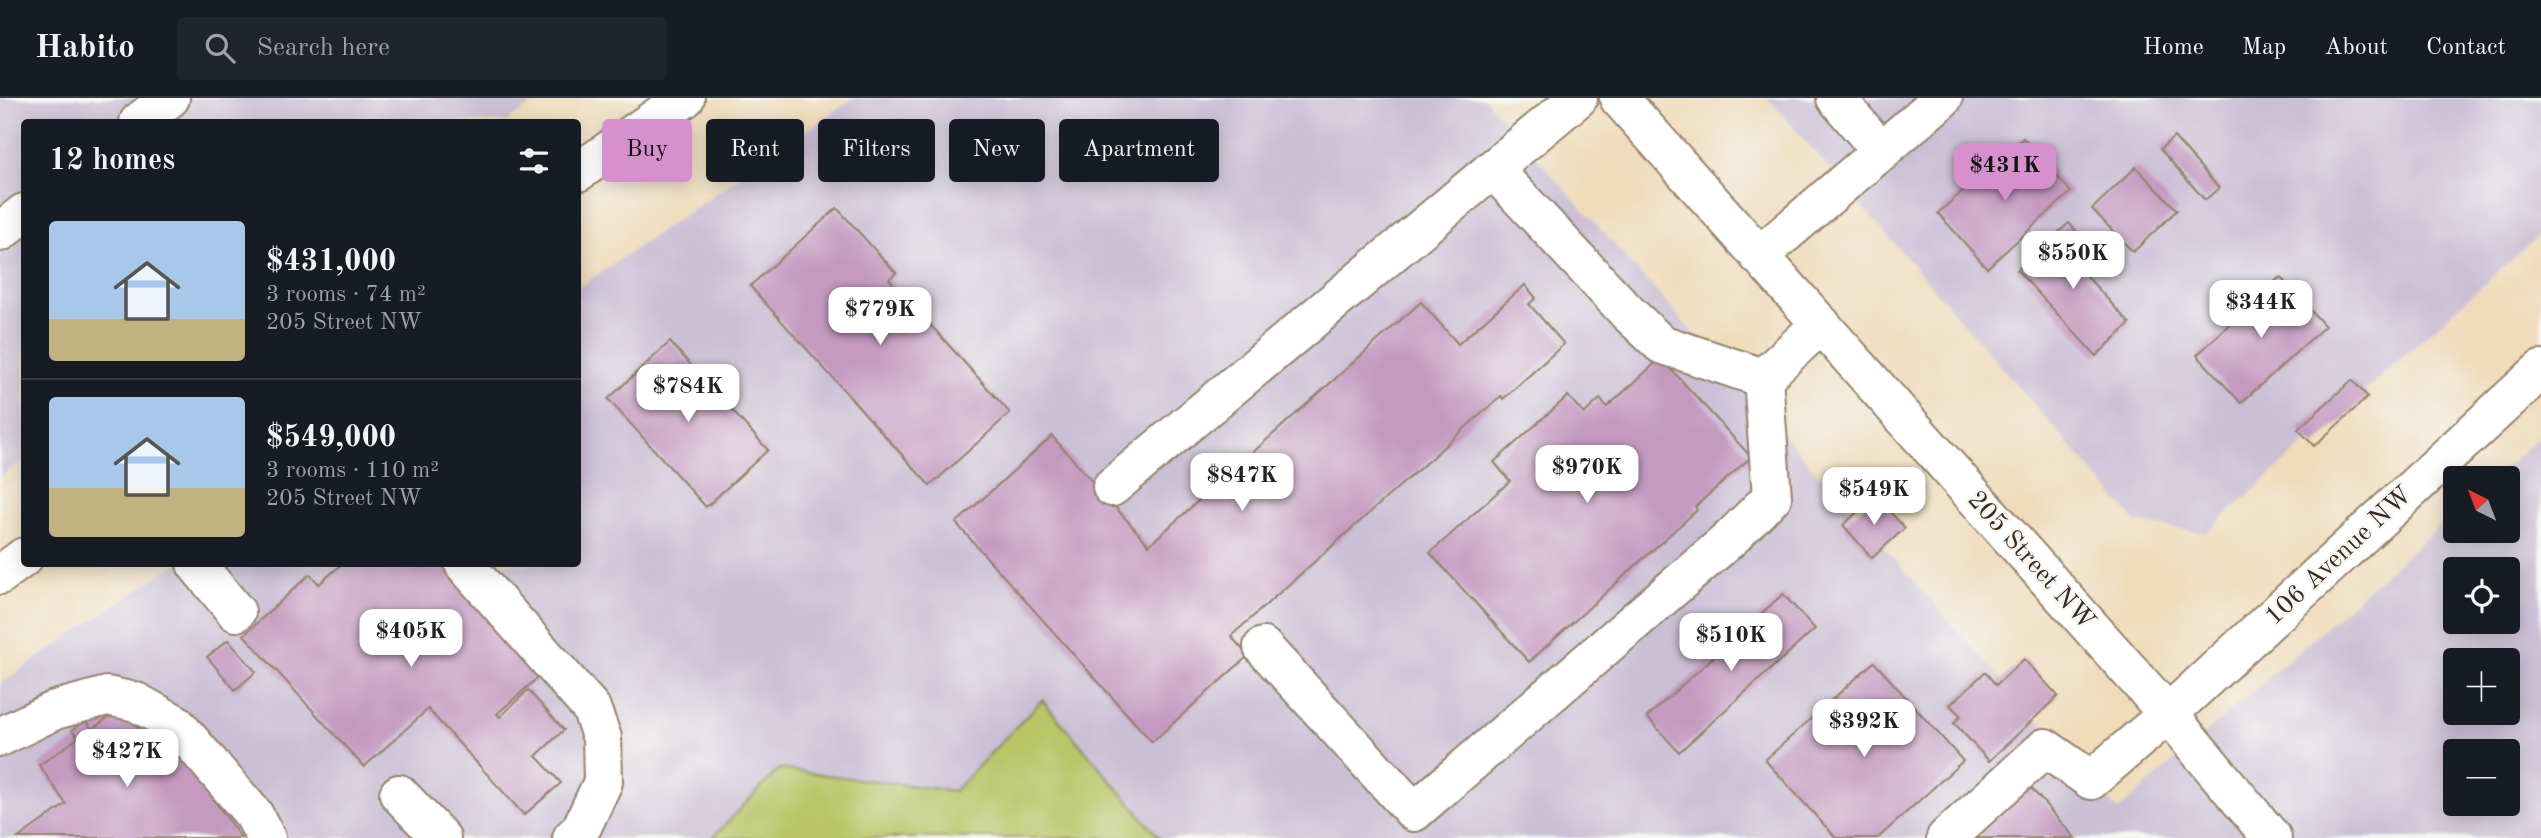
<!DOCTYPE html>
<html lang="en">
<head>
<meta charset="utf-8">
<style>
	body { margin:0; font-family:"Old Standard TT",serif; background:#20242c; color:#f1f3f6; height:100vh; display:flex; flex-direction:column; font-size:26px; white-space:nowrap }
	* { box-sizing:border-box; margin:0 }
	p { font-size:23px; color:#9ea1a6 }
	.icon { flex:none; width:38px; height:38px; fill:none; stroke:currentColor; stroke-width:2; stroke-linecap:round; stroke-linejoin:round }
	.map { position:relative; flex:1; overflow:hidden }
	.side { position:absolute; left:21px; top:21px; width:560px; height:448px; display:flex; flex-direction:column; background:#171b24; border-radius:7px; box-shadow:0 4px 18px #0003 }
	.side>* { flex:none }
	.top-card { position:absolute; left:602px; top:21px; width:665px; height:63px; display:flex; gap:14px }
	.needle { width:46px; rotate:318deg }
	.controls { position:absolute; left:2443px; top:368px; display:grid; gap:14px }
	.controls a { display:grid; place-items:center; width:77px; height:77px; border-radius:7px; background:#171b24; box-shadow:0 4px 18px #0003; font-size:35px }
	.price { position:absolute; translate:-50% -60px; padding:0 16px; border-radius:14px; background:#fff; color:#222; font-size:23px; line-height:46px; filter:drop-shadow(0 2px 4px #0008) }
	.price::after { content:''; position:absolute; left:50%; top:42px; width:21px; height:16px; margin-left:-10px; background:inherit; clip-path:polygon(0 0,100% 0,50% 100%) }
	.price.on { background:#d690ce; color:#111 }
	ul { padding:0; list-style:none }
	li { display:flex; align-items:center; gap:21px; height:175px; padding:0 28px }
	li+li { border-top:2px solid #363941 }
	li span { display:grid; place-items:center; flex:none; width:196px; height:140px; border-radius:7px; color:#555 }
	li>.icon { margin-inline-start:auto }
	span .icon { width:84px; height:84px; fill:#fffc; stroke-width:1 }
	li b { font-size:30px }
	h2 { display:flex; justify-content:space-between; align-items:center; height:84px; padding:0 28px; font-size:30px }
	.chip { padding:0 24px; border-radius:7px; background:#171b24; box-shadow:0 4px 18px #0003; font-size:24px; line-height:63px }
	.chip.on { background:#d690ce; color:#111 }
	header { display:flex; align-items:center; gap:42px; box-sizing:border-box; height:98px; padding:0 35px; background:#171b24; border-bottom:2px solid #363941 }
	header strong { font-size:33px }
	nav { display:flex; gap:38px; margin-inline-start:auto; font-size:24px }
	.search { width:490px; height:63px; background:#20242c; display:flex; align-items:center; gap:18px; box-sizing:border-box; padding:0 24px; border-radius:7px; color:#9ea1a6; font-size:26px }
	.map>svg:first-child { display:block }
	.industrial { fill:#cbbfd5; fill-rule:evenodd }
	.green { fill:#b8c668; stroke:#7a7843; stroke-width:2 }
	.building { fill:#c59ac1 }
	.lines { fill:none; stroke-linecap:round; stroke-linejoin:round }
	.minor-casing { stroke:#96836c; stroke-width:42 }
	.minor { stroke:#fff; stroke-width:38 }
	.labels { text-anchor:middle; dominant-baseline:central; stroke-width:5; stroke-linejoin:round; paint-order:stroke }
	.street-label { font-size:26px; fill:#3b2a1e; stroke:#f6f6f2 }
</style>
</head>
<body>
<header>
<strong>Habito</strong>
<div class="search"><svg class="icon" aria-label="search" viewBox="0 0 24 24"><circle cx="10" cy="10" r="6"/><path d="M15 15l6 6"/></svg>Search here</div>
<nav><a>Home</a><a>Map</a><a>About</a><a>Contact</a></nav>
</header>
<div class="map">
<svg width="2541" height="740" viewBox="0 0 2541 740">
	<rect width="100%" height="100%" fill="#f6f6f2"/>
	<filter id="ink" filterUnits="userSpaceOnUse"><feTurbulence type="fractalNoise" baseFrequency=".0143" numOctaves="2"/><feDisplacementMap in="SourceGraphic" scale="14" xChannelSelector="R" yChannelSelector="G"/><feConvolveMatrix kernelMatrix="1 2 1 2 8 2 1 2 1" color-interpolation-filters="sRGB"/></filter>
	<filter id="wash" filterUnits="userSpaceOnUse"><feTurbulence type="fractalNoise" baseFrequency=".00686" numOctaves="4" result="noise"/><feDisplacementMap in="SourceGraphic" scale="28" xChannelSelector="R" yChannelSelector="G"/><feGaussianBlur stdDeviation="1.57" result="paint"/><feColorMatrix in="noise" values="0 0 0 0 0 0 0 0 0 0 0 0 0 0 0 0 0 1.4 0 .05"/><feComposite in="paint" operator="in"/></filter>
	<g filter="url(#wash)">
		<rect width="100%" height="100%" fill="#f0dcbb"/>
		<!-- industrial -->
		<g class="industrial">
			<path d="M0,0H541L506,24H24V362L0,379Z"/>
			<path d="M854,0H1484L2118,713L2455,414V432H2508V380H2493L2541,337V740H0V586L176,466H578V190ZM2455,471H2508V523H2455ZM2455,562H2508V614H2455ZM2455,653H2508V705H2455Z"/>
			<path d="M1768,0H2541V135L2206,435L2137,425Z"/>
		</g>
		<!-- green -->
		<path class="green" d="M1042,602L1160,740H712L779,671L954,693Z"/>
		<g id="blocks">
			<!-- building -->
			<g class="building">
				<path d="M2174,39L2219,90L2205,102L2160,51Z"/>
				<path d="M2023,40L2071,94L1987,170L1938,115Z"/>
				<path d="M2136,69L2177,112L2133,154L2092,111Z"/>
				<path d="M837,110L896,175L889,181L1010,315L930,388L750,188Z"/>
				<path d="M2069,125L2089,147L2072,162L2130,226L2096,258L2017,172Z"/>
				<path d="M2280,179L2325,228L2241,305L2197,257Z"/>
				<path d="M1525,187L1536,200L1529,206L1564,246L1503,301L1501,298L1231,538L1248,558L1152,644L956,425L1052,338L1149,447L1421,204L1458,246Z"/>
				<path d="M670,244L768,352L706,409L608,301Z"/>
				<path d="M1661,260L1751,359L1695,409L1697,412L1529,564L1430,455L1510,383L1494,364L1568,298L1584,316L1600,301L1607,309Z"/>
				<path d="M2352,282L2368,299L2314,348L2298,331Z"/>
				<path d="M1875,398L1905,430L1872,460L1843,427Z"/>
				<path d="M342,466H442L542,576L497,616L500,619L528,592L564,632L536,658L561,685L524,717L428,611L364,669L244,537L310,476L319,486Z"/>
				<path d="M1783,496L1815,531L1679,654L1647,619Z"/>
				<path d="M228,542L256,574L235,592L207,559Z"/>
				<path d="M2024,561L2058,598L1989,663L1954,625L1961,618L1950,607L1985,574L1996,587Z"/>
				<path d="M1874,564L1963,663L1878,740H1836L1765,662Z"/>
				<path d="M123,609L151,649L168,637L241,740H18L66,706L39,667L78,640L72,632L86,623L92,631Z"/>
				<path d="M2031,690L2075,740H1975Z"/>
			</g>
		</g>
	</g>
	<g filter="url(#ink)">
		<use href="#blocks" fill-opacity="0" stroke="#96836c" stroke-width="2"/>
		<g class="lines">
			<defs>
				<g id="minor">
					<path d="M1619,0L2168,616L2272,740"/>
					<path d="M1836,0L1882,54"/>
					<path d="M139,24L170,0"/>
					<path d="M1493,71L1628,215L1661,246L1763,280L1821,226"/>
					<path d="M578,74L685,0"/>
					<path d="M0,134L24,115"/>
					<path d="M1759,158L1943,0"/>
					<path d="M1112,389L1578,0"/>
					<path d="M196,466L236,514"/>
					<path d="M464,466L591,610L602,640L603,684L581,731L572,740"/>
					<path d="M0,477L24,459"/>
					<path d="M1263,549L1414,714L1731,440L1772,399L1763,280"/>
					<path d="M0,639L55,612L107,598L136,604L176,626L254,717L266,740"/>
					<path d="M399,696L441,740"/>
					<path d="M1946,740L2045,650L2091,682L2168,616L2541,272"/>
				</g>
			</defs>
			<!-- minor casing -->
			<use href="#minor" class="minor-casing"/>
			<!-- minor -->
			<use href="#minor" class="minor"/>
		</g>
	</g>
	<g class="labels">
		<!-- street labels -->
		<g class="street-label">
			<text transform="translate(2339 458) rotate(-43)">106 Avenue NW</text>
			<text transform="translate(2031 463) rotate(48)">205 Street NW</text>
		</g>
	</g>
</svg>
<div class="controls">
<a><svg class="needle" viewBox="-14 -14 28 28"><path d="M0-13l5 13h-10z" fill="#e53935"/><path d="M0 13l5-13h-10z" fill="#9ea1a6"/></svg></a>
<a><svg class="icon" aria-label="locate" viewBox="0 0 24 24"><circle cx="12" cy="12" r="6"/><path d="M12 2v4M12 18v4M2 12h4M18 12h4"/></svg></a>
<a>+</a>
<a>−</a>
</div>
<b class="price on" style="left:2005px;top:105px">$431K</b>
<b class="price" style="left:2073px;top:193px">$550K</b>
<b class="price" style="left:2261px;top:242px">$344K</b>
<b class="price" style="left:880px;top:249px">$779K</b>
<b class="price" style="left:688px;top:326px">$784K</b>
<b class="price" style="left:1587px;top:407px">$970K</b>
<b class="price" style="left:1242px;top:415px">$847K</b>
<b class="price" style="left:1874px;top:429px">$549K</b>
<b class="price" style="left:411px;top:571px">$405K</b>
<b class="price" style="left:1731px;top:575px">$510K</b>
<b class="price" style="left:1864px;top:661px">$392K</b>
<b class="price" style="left:127px;top:691px">$427K</b>
<div class="top-card">
<a class="chip on">Buy</a>
<a class="chip">Rent</a>
<a class="chip">Filters</a>
<a class="chip">New</a>
<a class="chip">Apartment</a>
</div>
<section class="side">
<h2>12 homes<svg class="icon" aria-label="filters" viewBox="0 0 24 24"><path d="M4 7h16M4 17h16"/><circle cx="9" cy="7" r="2"/><circle cx="15" cy="17" r="2"/></svg></h2>
<ul>
<li><span style="background:linear-gradient(#a9c7e8 70%,#c2b280 0)"><svg class="icon" aria-label="home" viewBox="0 0 24 24"><path d="M3 11l9-7 9 7M6 9v11h12V9"/></svg></span><div><b>$431,000</b><p>3 rooms · 74 m²</p><p>205 Street NW</p></div></li>
<li><span style="background:linear-gradient(#a9c7e8 65%,#c2b280 0)"><svg class="icon" aria-label="home" viewBox="0 0 24 24"><path d="M3 11l9-7 9 7M6 9v11h12V9"/></svg></span><div><b>$549,000</b><p>3 rooms · 110 m²</p><p>205 Street NW</p></div></li>
</ul>
</section>
</div>
</body>
</html>
